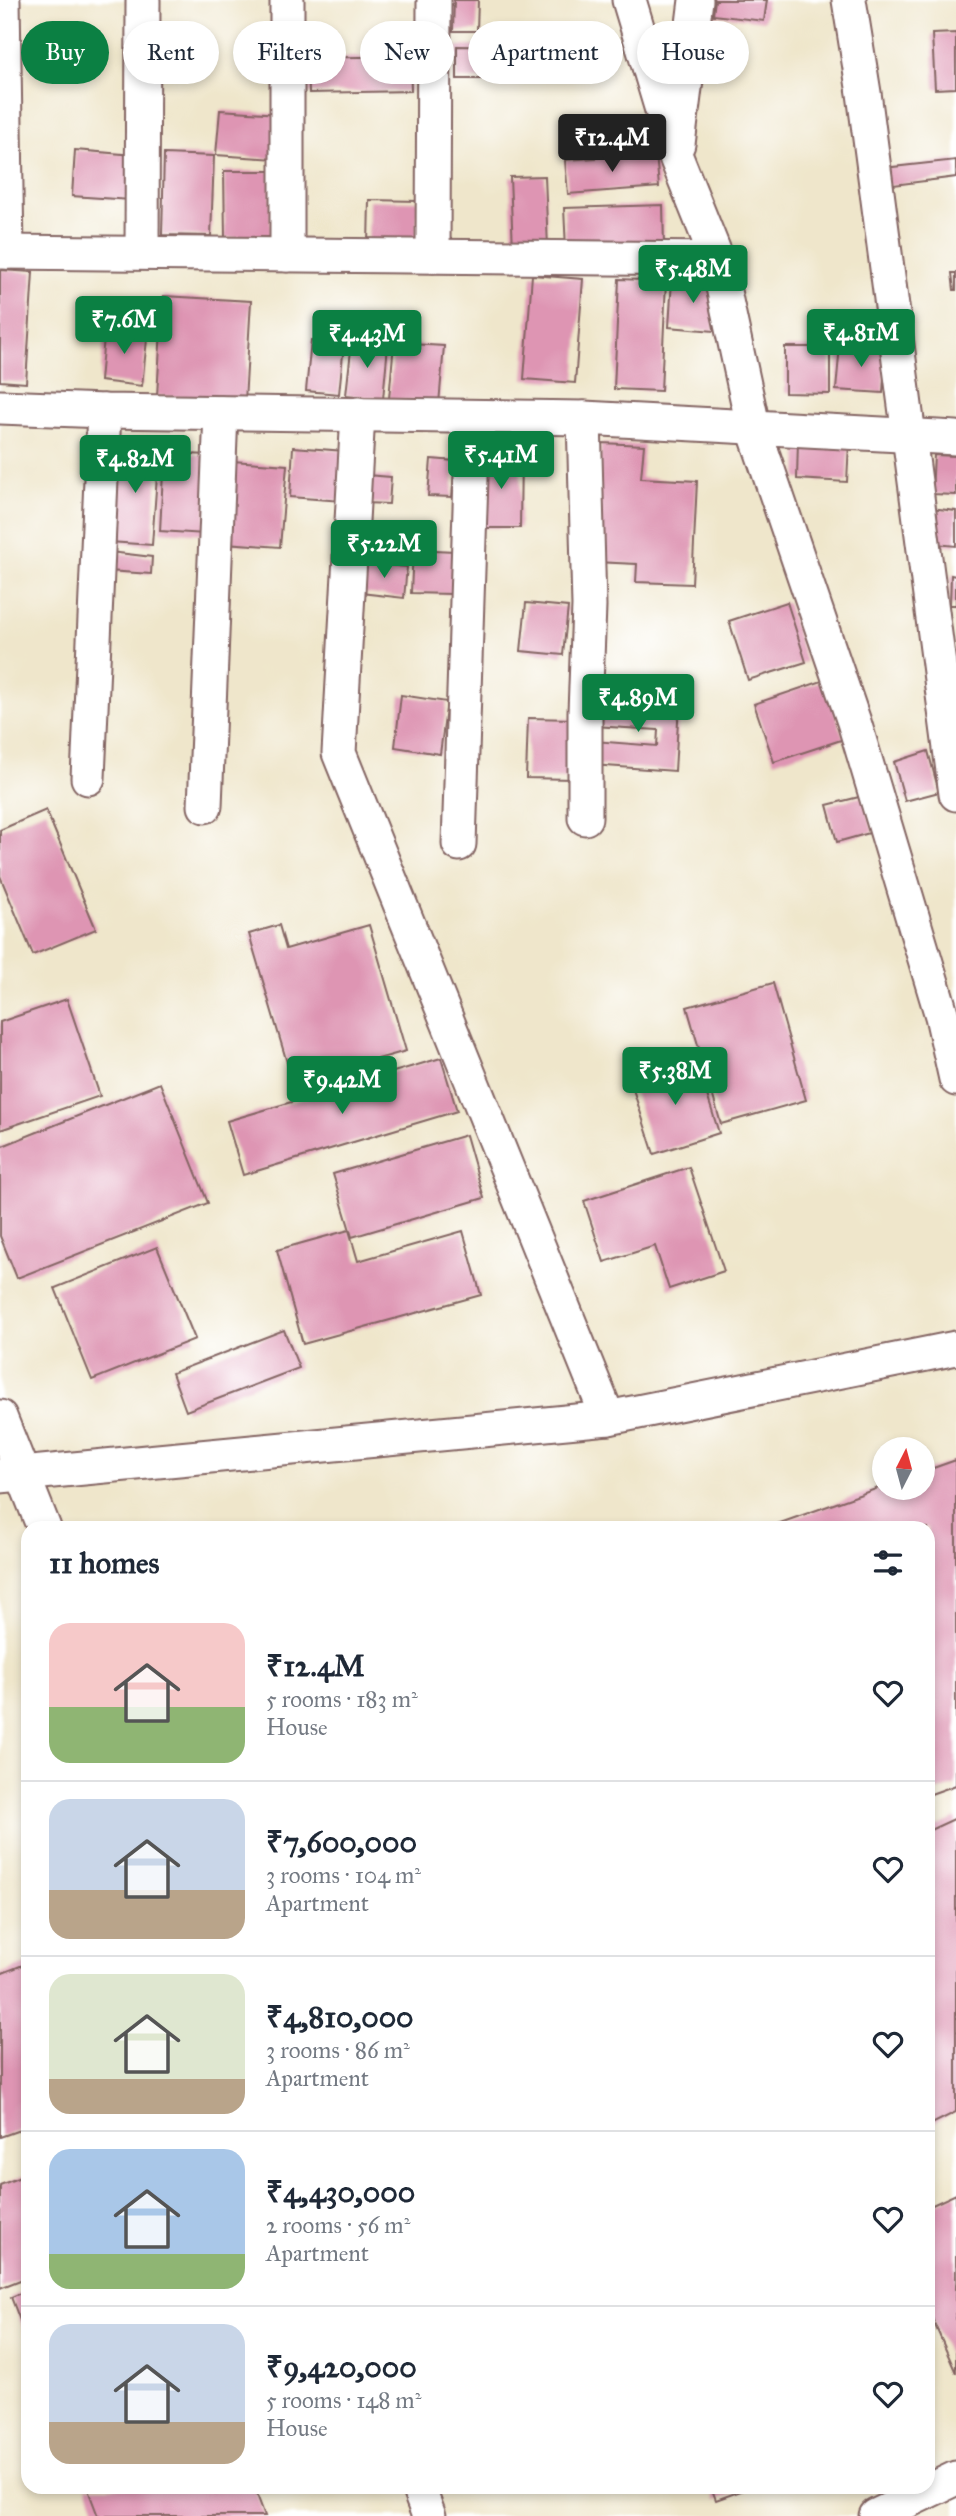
<!DOCTYPE html>
<html lang="en">
<head>
<meta charset="utf-8">
<style>
	body { margin:0; font-family:"IM FELL Great Primer",serif; background:#f2f2f3; color:#1f2937; height:100vh; display:flex; flex-direction:column; font-size:26px; white-space:nowrap }
	* { box-sizing:border-box; margin:0 }
	p { font-size:23px; color:#747a83 }
	.icon { flex:none; width:38px; height:38px; fill:none; stroke:currentColor; stroke-width:2; stroke-linecap:round; stroke-linejoin:round }
	.map { position:relative; flex:1; overflow:hidden }
	.panel { position:absolute; left:21px; top:1521px; width:914px; height:973px; display:flex; flex-direction:column; background:#fff; border-radius:21px; box-shadow:0 4px 10px #0003 }
	.panel>* { flex:none }
	.hud { position:absolute; left:21px; top:21px; width:915px; height:63px; display:flex; gap:14px }
	.needle { width:46px; rotate:6deg }
	.fabs { position:absolute; left:872px; top:1437px; display:grid; gap:14px }
	.fabs a { display:grid; place-items:center; width:63px; height:63px; border-radius:50%; background:#fff; box-shadow:0 4px 10px #0003; font-size:35px }
	.price { position:absolute; translate:-50% -60px; padding:0 16px; border-radius:7px; background:#0b8043; color:#fff; font-size:23px; line-height:46px; filter:drop-shadow(0 2px 4px #0008) }
	.price::after { content:''; position:absolute; left:50%; top:42px; width:21px; height:16px; margin-left:-10px; background:inherit; clip-path:polygon(0 0,100% 0,50% 100%) }
	.price.current { background:#222; color:#fff }
	ul { padding:0; list-style:none }
	li { display:flex; align-items:center; gap:21px; height:175px; padding:0 28px }
	li+li { border-top:2px solid #e0e1e3 }
	li span { display:grid; place-items:center; flex:none; width:196px; height:140px; border-radius:21px; color:#555 }
	li>.icon { margin-inline-start:auto }
	span .icon { width:84px; height:84px; fill:#fffc; stroke-width:1 }
	li b { font-size:30px }
	h2 { display:flex; justify-content:space-between; align-items:center; height:84px; padding:0 28px; font-size:30px }
	.chip { padding:0 24px; border-radius:32px; background:#fff; box-shadow:0 4px 10px #0003; font-size:24px; line-height:63px }
	.chip.current { background:#0b8043; color:#fff }
	.map>svg:first-child { display:block }
	.building { fill:#de95b3 }
	.lines { fill:none; stroke-linecap:round; stroke-linejoin:round }
	.minor-casing { stroke:#846563; stroke-width:37 }
	.minor { stroke:#fff; stroke-width:33 }
</style>
</head>
<body>
<div class="map">
<svg width="956" height="2516" viewBox="0 0 956 2516">
	<rect width="100%" height="100%" fill="#fff"/>
	<filter id="ink" filterUnits="userSpaceOnUse"><feTurbulence type="fractalNoise" baseFrequency=".0143" numOctaves="2"/><feDisplacementMap in="SourceGraphic" scale="14" xChannelSelector="R" yChannelSelector="G"/><feConvolveMatrix kernelMatrix="1 2 1 2 8 2 1 2 1" color-interpolation-filters="sRGB"/></filter>
	<filter id="wash" filterUnits="userSpaceOnUse"><feTurbulence type="fractalNoise" baseFrequency=".00686" numOctaves="4" result="noise"/><feDisplacementMap in="SourceGraphic" scale="28" xChannelSelector="R" yChannelSelector="G"/><feGaussianBlur stdDeviation="1.57" result="paint"/><feColorMatrix in="noise" values="0 0 0 0 0 0 0 0 0 0 0 0 0 0 0 0 0 1.4 0 .05"/><feComposite in="paint" operator="in"/></filter>
	<g filter="url(#wash)">
		<rect width="100%" height="100%" fill="#efe6cb"/>
		<g id="blocks">
			<!-- building -->
			<g class="building">
				<path d="M454,0H478L477,31H453Z"/>
				<path d="M715,0H767L764,21L713,15Z"/>
				<path d="M956,33V88L935,89L932,34Z"/>
				<path d="M457,46L524,47L523,79H457Z"/>
				<path d="M410,56L411,91L309,93L308,58Z"/>
				<path d="M220,110L279,114L276,159L216,155Z"/>
				<path d="M75,150L134,155L131,200L72,196Z"/>
				<path d="M164,154L214,156L211,236L162,235Z"/>
				<path d="M656,154L659,187L568,194L565,160Z"/>
				<path d="M956,160V177L886,186L884,168Z"/>
				<path d="M224,171H271V237L225,238Z"/>
				<path d="M545,176L548,248L513,249L510,177Z"/>
				<path d="M369,200L418,201L417,247L368,245Z"/>
				<path d="M663,205L664,246L566,249L564,208Z"/>
				<path d="M0,270L33,272L26,383L0,381Z"/>
				<path d="M952,273H956V290H954Z"/>
				<path d="M532,275L583,279L575,383L524,379Z"/>
				<path d="M619,279L666,281L661,391L614,389Z"/>
				<path d="M672,280L717,283L714,331L669,327Z"/>
				<path d="M163,296L251,301L245,401L157,396Z"/>
				<path d="M105,326L148,330L142,386L100,381Z"/>
				<path d="M311,340L344,344L339,394L306,391Z"/>
				<path d="M352,341L388,345L383,399L346,395Z"/>
				<path d="M394,343L444,346L439,404L389,399Z"/>
				<path d="M840,345L886,348L883,393L836,390Z"/>
				<path d="M785,347H830V394L785,393Z"/>
				<path d="M798,440L849,443L847,482L797,479Z"/>
				<path d="M601,443L644,445L641,478L697,481L692,584L636,582L637,564L595,562Z"/>
				<path d="M117,445L159,448L152,545L110,542Z"/>
				<path d="M293,447L345,451L342,501L290,497Z"/>
				<path d="M164,453L209,455L205,534L160,531Z"/>
				<path d="M482,454L521,455L520,528H480Z"/>
				<path d="M934,455L956,456V495L932,494Z"/>
				<path d="M431,459L455,461L452,497L428,496Z"/>
				<path d="M232,461L287,465L280,547L225,543Z"/>
				<path d="M366,475L391,477L389,504L365,503Z"/>
				<path d="M930,508L956,511V546L926,543Z"/>
				<path d="M413,549L454,551L452,594L411,593Z"/>
				<path d="M110,552L152,557L151,574L108,571Z"/>
				<path d="M363,563L407,567L404,598L361,593Z"/>
				<path d="M951,575L956,576V605H950Z"/>
				<path d="M787,602L806,662L748,680L729,621Z"/>
				<path d="M526,603L568,607L563,655L521,651Z"/>
				<path d="M825,680L844,739L774,762L754,704Z"/>
				<path d="M401,695L447,702L440,754L395,747Z"/>
				<path d="M597,698L679,704L675,771L592,765L594,741L657,746L658,730L594,726Z"/>
				<path d="M528,718L573,719L572,779L526,778Z"/>
				<path d="M928,751L939,792L905,801L894,762Z"/>
				<path d="M863,796L873,832L837,842L827,805Z"/>
				<path d="M46,810L96,929L33,955L0,876V830Z"/>
				<path d="M279,925L286,949L369,925L406,1051L293,1083L249,934Z"/>
				<path d="M773,983L806,1100L721,1124L687,1007Z"/>
				<path d="M67,999L100,1096L0,1130V1022Z"/>
				<path d="M441,1058L457,1111L243,1175L227,1121Z"/>
				<path d="M696,1060L719,1133L654,1154L630,1080Z"/>
				<path d="M160,1083L208,1203L17,1278L0,1236V1147Z"/>
				<path d="M466,1135L484,1198L352,1237L333,1174Z"/>
				<path d="M689,1167L724,1271L669,1289L655,1246L604,1262L584,1201Z"/>
				<path d="M349,1230L358,1261L463,1231L481,1295L303,1344L277,1250Z"/>
				<path d="M157,1247L195,1339L92,1380L55,1288Z"/>
				<path d="M284,1330L299,1368L186,1411L172,1373Z"/>
				<path d="M956,1460V1785L928,1795V1528L769,1527L884,1486L922,1488V1472Z"/>
				<path d="M956,1818V2112L928,2126V1831Z"/>
				<path d="M28,1963V2127L0,2137V1974Z"/>
				<path d="M28,2174V2277L0,2288V2185Z"/>
				<path d="M956,2194V2373L928,2309V2207Z"/>
				<path d="M28,2290V2341L11,2297Z"/>
				<path d="M87,2487H254L265,2516H98Z"/>
				<path d="M711,2487H752L716,2500Z"/>
			</g>
		</g>
	</g>
	<g filter="url(#ink)">
		<use href="#blocks" fill-opacity="0" stroke="#846563" stroke-width="2"/>
		<g class="lines">
			<defs>
				<g id="minor">
					<path d="M3,0L7,252"/>
					<path d="M287,0V255"/>
					<path d="M629,0L676,157L717,259L753,426L854,722L942,1016L956,1079"/>
					<path d="M849,0L864,93L956,794"/>
					<path d="M678,144L696,0"/>
					<path d="M0,252L717,259"/>
					<path d="M142,252L143,0"/>
					<path d="M433,256L434,0"/>
					<path d="M0,407L104,411L584,418L956,438"/>
					<path d="M358,414L339,753L608,1418"/>
					<path d="M584,418L589,606L585,712V818"/>
					<path d="M88,778L104,411"/>
					<path d="M205,806L221,413"/>
					<path d="M459,844L473,417"/>
					<path d="M0,1417L44,1528"/>
					<path d="M0,1476L608,1418L956,1348"/>
					<path d="M418,2487L429,2516"/>
					<path d="M876,2516L956,2478"/>
				</g>
			</defs>
			<!-- minor casing -->
			<use href="#minor" class="minor-casing"/>
			<!-- minor -->
			<use href="#minor" class="minor"/>
		</g>
	</g>
</svg>
<div class="fabs">
<a><svg class="needle" viewBox="-14 -14 28 28"><path d="M0-13l5 13h-10z" fill="#e53935"/><path d="M0 13l5-13h-10z" fill="#747a83"/></svg></a>
</div>
<b class="price current" style="left:612px;top:174px">₹12.4M</b>
<b class="price" style="left:693px;top:305px">₹5.48M</b>
<b class="price" style="left:124px;top:356px">₹7.6M</b>
<b class="price" style="left:861px;top:369px">₹4.81M</b>
<b class="price" style="left:367px;top:370px">₹4.43M</b>
<b class="price" style="left:501px;top:491px">₹5.41M</b>
<b class="price" style="left:135px;top:495px">₹4.82M</b>
<b class="price" style="left:384px;top:580px">₹5.22M</b>
<b class="price" style="left:638px;top:734px">₹4.89M</b>
<b class="price" style="left:675px;top:1107px">₹5.38M</b>
<b class="price" style="left:342px;top:1116px">₹9.42M</b>
<div class="hud">
<a class="chip current">Buy</a>
<a class="chip">Rent</a>
<a class="chip">Filters</a>
<a class="chip">New</a>
<a class="chip">Apartment</a>
<a class="chip">House</a>
</div>
<section class="panel">
<h2>11 homes<svg class="icon" aria-label="filters" viewBox="0 0 24 24"><path d="M4 7h16M4 17h16"/><circle cx="9" cy="7" r="2"/><circle cx="15" cy="17" r="2"/></svg></h2>
<ul>
<li><span style="background:linear-gradient(#f6c9c9 60%,#8fb573 0)"><svg class="icon" aria-label="home" viewBox="0 0 24 24"><path d="M3 11l9-7 9 7M6 9v11h12V9"/></svg></span><div><b>₹12.4M</b><p>5 rooms · 183 m²</p><p>House</p></div><svg class="icon" aria-label="heart" viewBox="0 0 24 24"><path d="M12 20l-8-8c-3-5 5-10 8-4 3-6 11-1 8 4z"/></svg></li>
<li><span style="background:linear-gradient(#c9d6e8 65%,#b9a48a 0)"><svg class="icon" aria-label="home" viewBox="0 0 24 24"><path d="M3 11l9-7 9 7M6 9v11h12V9"/></svg></span><div><b>₹7,600,000</b><p>3 rooms · 104 m²</p><p>Apartment</p></div><svg class="icon" aria-label="heart" viewBox="0 0 24 24"><path d="M12 20l-8-8c-3-5 5-10 8-4 3-6 11-1 8 4z"/></svg></li>
<li><span style="background:linear-gradient(#dfe7d0 75%,#b9a48a 0)"><svg class="icon" aria-label="home" viewBox="0 0 24 24"><path d="M3 11l9-7 9 7M6 9v11h12V9"/></svg></span><div><b>₹4,810,000</b><p>3 rooms · 86 m²</p><p>Apartment</p></div><svg class="icon" aria-label="heart" viewBox="0 0 24 24"><path d="M12 20l-8-8c-3-5 5-10 8-4 3-6 11-1 8 4z"/></svg></li>
<li><span style="background:linear-gradient(#a9c7e8 75%,#8fb573 0)"><svg class="icon" aria-label="home" viewBox="0 0 24 24"><path d="M3 11l9-7 9 7M6 9v11h12V9"/></svg></span><div><b>₹4,430,000</b><p>2 rooms · 56 m²</p><p>Apartment</p></div><svg class="icon" aria-label="heart" viewBox="0 0 24 24"><path d="M12 20l-8-8c-3-5 5-10 8-4 3-6 11-1 8 4z"/></svg></li>
<li><span style="background:linear-gradient(#c9d6e8 70%,#b9a48a 0)"><svg class="icon" aria-label="home" viewBox="0 0 24 24"><path d="M3 11l9-7 9 7M6 9v11h12V9"/></svg></span><div><b>₹9,420,000</b><p>5 rooms · 148 m²</p><p>House</p></div><svg class="icon" aria-label="heart" viewBox="0 0 24 24"><path d="M12 20l-8-8c-3-5 5-10 8-4 3-6 11-1 8 4z"/></svg></li>
</ul>
</section>
</div>
</body>
</html>
